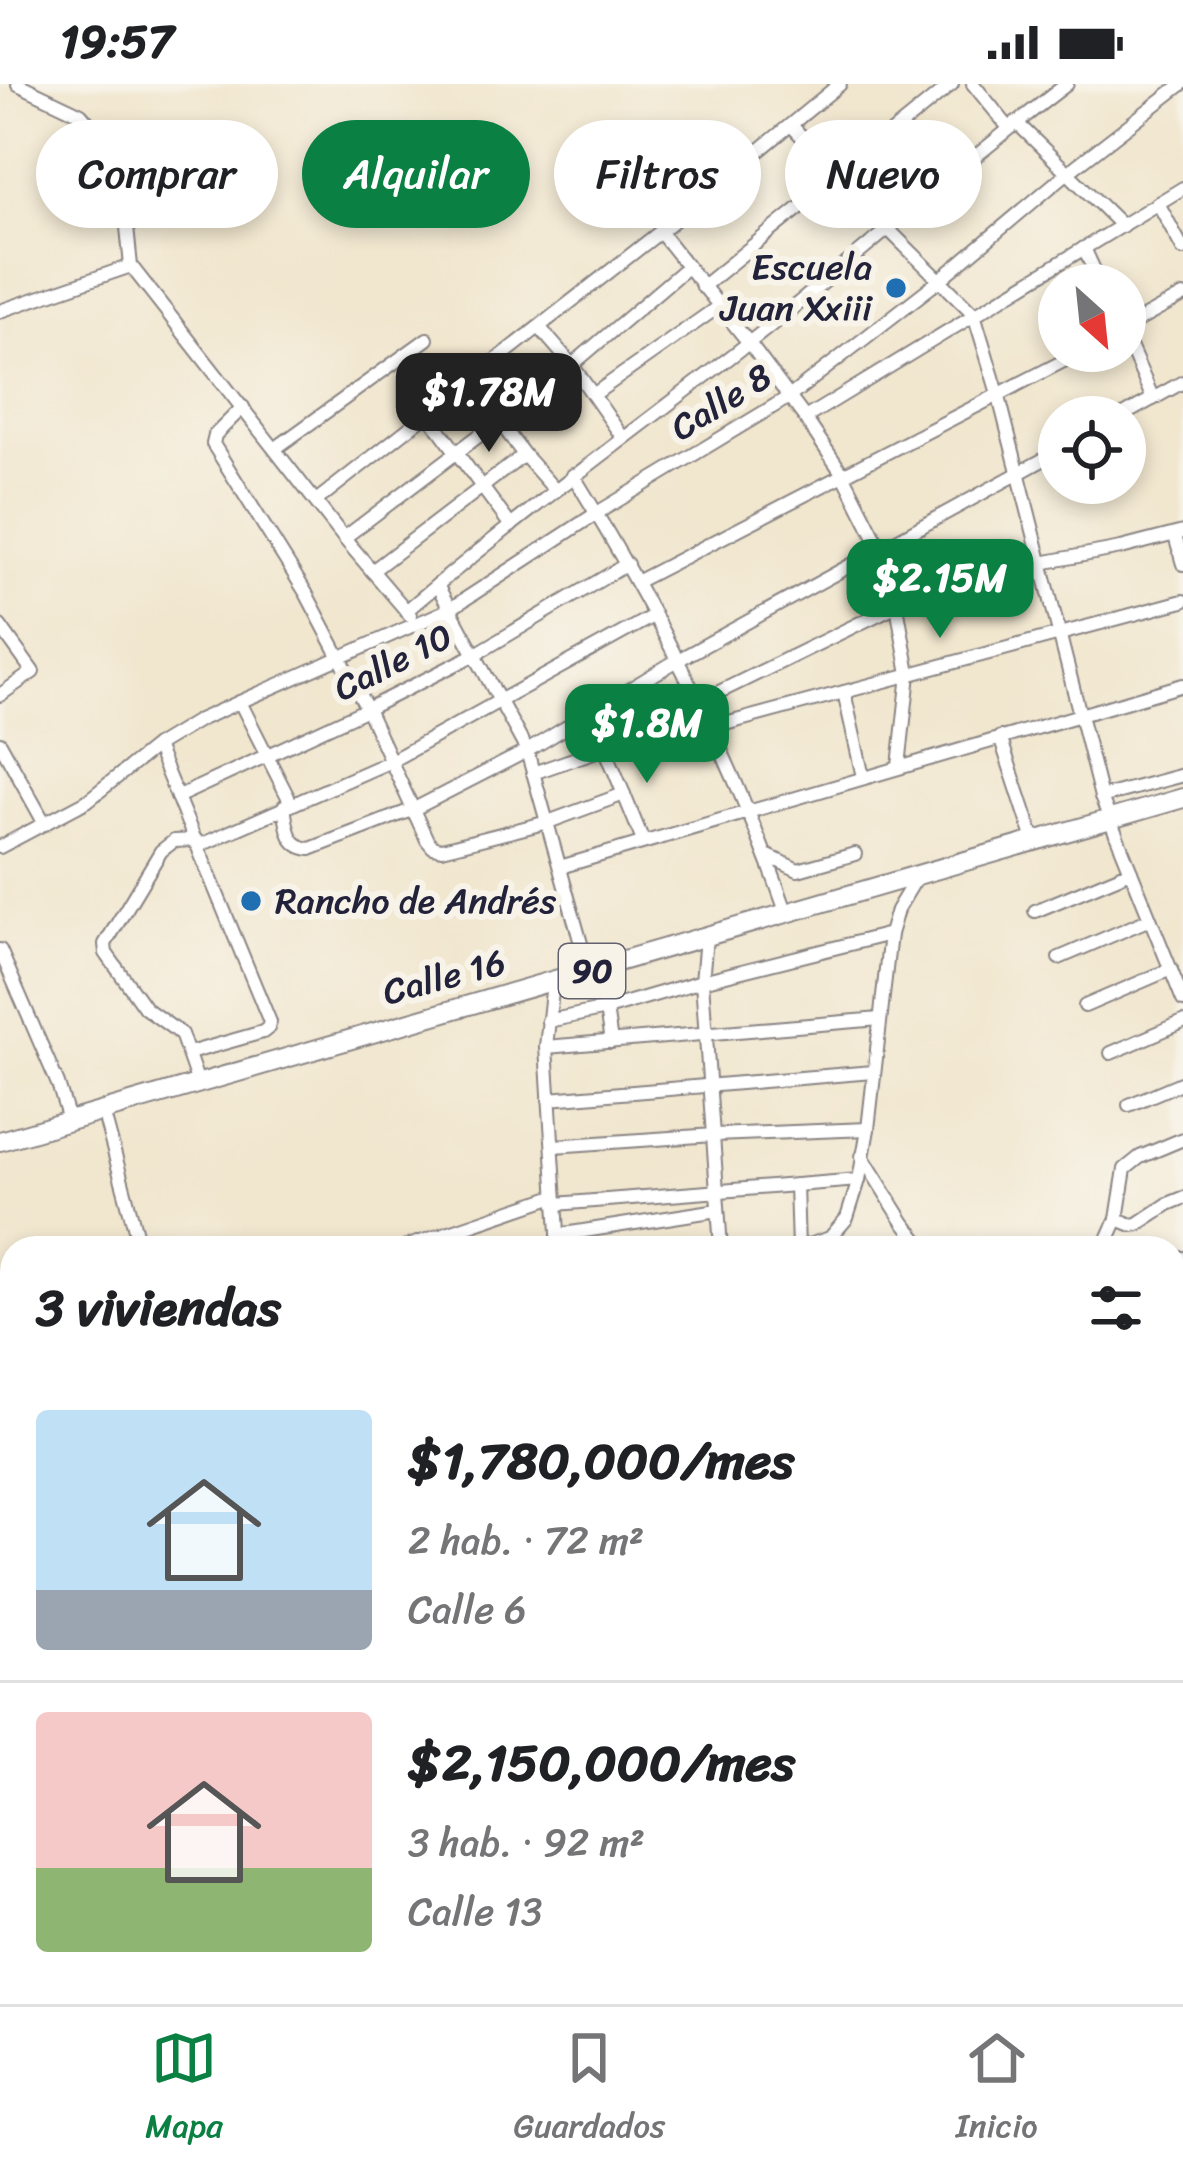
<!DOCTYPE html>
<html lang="es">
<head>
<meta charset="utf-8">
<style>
	body { margin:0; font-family:Sriracha,sans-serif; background:#f6f6f6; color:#202124; height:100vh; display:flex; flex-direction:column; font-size:45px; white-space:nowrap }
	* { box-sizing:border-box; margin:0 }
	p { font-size:39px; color:#757577 }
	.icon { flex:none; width:66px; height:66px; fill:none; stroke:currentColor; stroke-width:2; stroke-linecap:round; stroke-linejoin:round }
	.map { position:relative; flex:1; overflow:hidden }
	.drawer { position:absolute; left:0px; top:1152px; width:1185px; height:768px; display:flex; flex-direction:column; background:#fff; border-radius:36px 36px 0 0; box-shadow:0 6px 18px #0003 }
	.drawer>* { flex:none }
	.hud { position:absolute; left:36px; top:36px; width:1113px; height:108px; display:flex; gap:24px }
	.needle { width:78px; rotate:153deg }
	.controls { position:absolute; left:1038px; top:180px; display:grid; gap:24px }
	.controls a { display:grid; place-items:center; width:108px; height:108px; border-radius:50%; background:#fff; box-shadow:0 6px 18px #0003; font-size:60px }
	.price { position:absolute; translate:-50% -102px; padding:0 27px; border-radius:24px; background:#0b8043; color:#fff; font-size:39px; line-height:78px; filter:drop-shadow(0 3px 6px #0008) }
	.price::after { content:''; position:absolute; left:50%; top:72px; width:36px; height:27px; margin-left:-18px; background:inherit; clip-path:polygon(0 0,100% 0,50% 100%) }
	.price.active { background:#222; color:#fff }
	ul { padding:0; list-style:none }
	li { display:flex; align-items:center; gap:36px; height:300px; padding:0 36px }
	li+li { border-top:3px solid #e0e0e0 }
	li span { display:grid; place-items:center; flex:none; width:336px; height:240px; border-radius:12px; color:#555 }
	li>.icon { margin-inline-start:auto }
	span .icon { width:144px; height:144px; fill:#fffc; stroke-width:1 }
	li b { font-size:51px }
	h2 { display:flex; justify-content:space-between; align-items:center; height:144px; padding:0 36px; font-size:51px }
	.pill { padding:0 42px; border-radius:54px; background:#fff; box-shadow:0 6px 18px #0003; font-size:42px; line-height:108px }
	.pill.active { background:#0b8043; color:#fff }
	.status { display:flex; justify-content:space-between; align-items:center; height:84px; padding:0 60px; background:#fff; direction:ltr }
	.status svg { height:33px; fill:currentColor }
	.tab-bar { display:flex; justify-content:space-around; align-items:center; height:168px; border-top:3px solid #e0e0e0; background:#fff; font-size:33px; color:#757577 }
	.tab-bar a { display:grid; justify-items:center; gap:6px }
	.tab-bar .active { color:#0b8043 }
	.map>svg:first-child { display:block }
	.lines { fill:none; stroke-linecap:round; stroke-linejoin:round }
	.minor-casing { stroke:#8a8484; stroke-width:16 }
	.highway-casing { stroke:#8a8484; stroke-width:22 }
	.minor { stroke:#fff; stroke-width:12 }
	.highway { stroke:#fff; stroke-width:18 }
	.poi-dot { fill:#1f6fb2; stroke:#f7f3e8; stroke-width:4.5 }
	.labels { text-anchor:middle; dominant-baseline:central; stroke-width:12; stroke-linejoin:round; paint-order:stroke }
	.shield { fill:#f7f3e8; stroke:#62616f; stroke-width:3 }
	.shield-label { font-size:33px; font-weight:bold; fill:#22223b }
	.poi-label { font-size:36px; fill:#22223b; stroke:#f7f3e8; text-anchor:end }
	.street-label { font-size:36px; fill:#22223b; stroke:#f7f3e8 }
</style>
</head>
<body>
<div class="status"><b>19:57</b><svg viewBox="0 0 49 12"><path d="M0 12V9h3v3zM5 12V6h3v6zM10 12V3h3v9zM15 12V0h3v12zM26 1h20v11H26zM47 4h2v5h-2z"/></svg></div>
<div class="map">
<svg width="1183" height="1920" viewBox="0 0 1183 1920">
	<rect width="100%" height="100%" fill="#f7f3e8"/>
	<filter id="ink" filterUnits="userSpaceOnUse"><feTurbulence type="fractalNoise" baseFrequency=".00833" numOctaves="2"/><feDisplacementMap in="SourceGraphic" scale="24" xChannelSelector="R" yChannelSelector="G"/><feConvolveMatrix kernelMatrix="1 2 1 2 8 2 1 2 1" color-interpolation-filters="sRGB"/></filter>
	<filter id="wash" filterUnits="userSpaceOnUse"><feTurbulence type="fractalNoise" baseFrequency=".004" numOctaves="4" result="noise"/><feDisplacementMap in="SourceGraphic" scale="48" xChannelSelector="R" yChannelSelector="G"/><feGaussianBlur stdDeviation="2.7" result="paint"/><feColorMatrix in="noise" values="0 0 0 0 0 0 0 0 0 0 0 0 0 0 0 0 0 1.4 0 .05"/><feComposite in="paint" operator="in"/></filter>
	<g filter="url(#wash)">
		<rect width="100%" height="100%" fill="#f1e6ce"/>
	</g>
	<g filter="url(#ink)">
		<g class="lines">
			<defs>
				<g id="minor">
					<path d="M18,0L81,30L102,55L123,105L131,182L344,454L410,531"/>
					<path d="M973,0L1009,44"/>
					<path d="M1016,38L1122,142"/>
					<path d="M791,41L888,145L974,230L999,313L1101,713L1183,916"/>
					<path d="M1158,119L1183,165"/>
					<path d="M660,148L749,259L805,334L844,392L881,465L897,521L909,590L899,682"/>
					<path d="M1084,164L1101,201"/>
					<path d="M702,203L952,0"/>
					<path d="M0,227L131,182"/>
					<path d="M540,244L572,281L623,354"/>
					<path d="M1125,244L1183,212"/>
					<path d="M1125,251L1153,315"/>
					<path d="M593,311L718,223"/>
					<path d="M243,323L215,351L213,360L306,509L367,625L427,756L433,763L442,765L548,738L624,710"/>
					<path d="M428,330L511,442"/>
					<path d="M1120,333L1183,298"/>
					<path d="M805,334L1183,104"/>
					<path d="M499,337L524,371"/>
					<path d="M276,364L427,255"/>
					<path d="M573,391C658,529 734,677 787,830"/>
					<path d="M316,417L660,148L840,0"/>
					<path d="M1175,452L1183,480"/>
					<path d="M344,454L572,281L687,183"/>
					<path d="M372,487L524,371L555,406"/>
					<path d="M636,498L1083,267"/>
					<path d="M437,501L527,667L589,888"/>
					<path d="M406,527C516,434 632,349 746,261C855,176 957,83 1067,0"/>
					<path d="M0,542L33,588L0,611"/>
					<path d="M844,608L863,693"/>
					<path d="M240,618L291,719"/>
					<path d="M710,644L1183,517"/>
					<path d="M1000,653L1034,756"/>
					<path d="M0,659L45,740"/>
					<path d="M156,662L270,938L268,944L263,948L189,969"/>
					<path d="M605,664L643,757"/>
					<path d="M533,689L605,664L897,521L1041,479L1121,464L1183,448"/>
					<path d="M177,713L367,625L476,570L627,480"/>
					<path d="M1101,713L1183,691"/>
					<path d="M284,722C287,741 287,763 310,765L414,725L527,667L676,577L1059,367"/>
					<path d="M196,756L174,757L161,767L105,860L106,869L145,924L181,950L198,999"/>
					<path d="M198,762L391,677L653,532"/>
					<path d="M0,763L87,717L156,662L199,636L450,525L597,429L789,313L941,195L1067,89L1182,0"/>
					<path d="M766,771L798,786L855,770"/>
					<path d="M560,783L1183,601"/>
					<path d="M1035,827L1131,787"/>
					<path d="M706,854L702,897L721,1164"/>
					<path d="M0,866L58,1000L69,1036"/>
					<path d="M1059,874L1150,835"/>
					<path d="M553,898L546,963L559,1164"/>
					<path d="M1085,922L1171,885"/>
					<path d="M606,925L611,958"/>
					<path d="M548,937L606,925L702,897L890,850"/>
					<path d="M546,963L880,935"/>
					<path d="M1111,969L1183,938"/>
					<path d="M549,1015L873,988"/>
					<path d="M1129,1021L1183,998"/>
					<path d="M103,1027L140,1164"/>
					<path d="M553,1062L714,1051L868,1045"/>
					<path d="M862,1072L904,1139L924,1164"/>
					<path d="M796,1101L798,1164"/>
					<path d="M556,1120L859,1096"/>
					<path d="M1117,1135L1132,1141L1138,1140L1168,1120L1183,1114"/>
					<path d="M558,1151L718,1126"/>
					<path d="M403,1164L555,1112"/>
					<path d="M799,1164L830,1154L847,1134L859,1096L868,1045L890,850L897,826L918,791"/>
					<path d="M1104,1164L1117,1135L1125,1085L1140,1073L1183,1055"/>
					<path d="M1173,1176L1183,1174"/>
					<path d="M1173,1416L1183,1412"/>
					<path d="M0,1474L12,1513"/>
					<path d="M0,1555L12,1550"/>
					<path d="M0,1736L12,1733"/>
					<path d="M0,1897L12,1890"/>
					<path d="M811,1920L823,1908"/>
				</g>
				<path id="highway" d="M0,1057L1183,714"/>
			</defs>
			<!-- minor casing -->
			<use href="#minor" class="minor-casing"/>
			<!-- highway casing -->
			<use href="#highway" class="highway-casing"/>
			<!-- minor -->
			<use href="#minor" class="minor"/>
			<!-- highway -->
			<use href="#highway" class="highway"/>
		</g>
	</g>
	<!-- markers -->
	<g class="poi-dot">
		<circle cx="896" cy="204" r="12"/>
		<circle cx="251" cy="817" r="12"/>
	</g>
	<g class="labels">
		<!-- shield labels -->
		<rect class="shield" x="559" y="860" width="66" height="54" rx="9"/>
		<g class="shield-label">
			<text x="592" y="887">90</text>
		</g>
		<!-- poi labels -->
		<g class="poi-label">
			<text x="872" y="183">Escuela<tspan x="872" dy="41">Juan Xxiii</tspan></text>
			<text x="275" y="817" text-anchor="start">Rancho de Andrés</text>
		</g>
		<!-- street labels -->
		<g class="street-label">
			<text transform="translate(721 318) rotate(-32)">Calle 8</text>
			<text transform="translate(393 578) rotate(-27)">Calle 10</text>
			<text transform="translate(444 893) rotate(-15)">Calle 16</text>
		</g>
	</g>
</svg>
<div class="controls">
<a><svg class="needle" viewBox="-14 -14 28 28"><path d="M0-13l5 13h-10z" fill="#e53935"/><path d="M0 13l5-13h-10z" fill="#757577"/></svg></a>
<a><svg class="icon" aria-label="locate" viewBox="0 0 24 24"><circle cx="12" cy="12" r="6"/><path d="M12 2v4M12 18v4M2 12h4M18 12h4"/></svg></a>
</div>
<b class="price active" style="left:489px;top:371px">$1.78M</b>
<b class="price" style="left:940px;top:557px">$2.15M</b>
<b class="price" style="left:647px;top:702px">$1.8M</b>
<div class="hud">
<a class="pill">Comprar</a>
<a class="pill active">Alquilar</a>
<a class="pill">Filtros</a>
<a class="pill">Nuevo</a>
</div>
<section class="drawer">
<h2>3 viviendas<svg class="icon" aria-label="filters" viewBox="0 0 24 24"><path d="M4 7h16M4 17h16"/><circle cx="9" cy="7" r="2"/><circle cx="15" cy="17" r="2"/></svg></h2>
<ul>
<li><span style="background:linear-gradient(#bfe0f5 75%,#9aa5b1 0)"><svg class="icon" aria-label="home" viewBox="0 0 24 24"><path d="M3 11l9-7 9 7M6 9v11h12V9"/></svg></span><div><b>$1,780,000/mes</b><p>2 hab. · 72 m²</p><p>Calle 6</p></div></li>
<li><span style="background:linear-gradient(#f6c9c9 65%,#8fb573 0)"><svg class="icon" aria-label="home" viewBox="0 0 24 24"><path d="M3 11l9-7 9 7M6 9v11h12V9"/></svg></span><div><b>$2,150,000/mes</b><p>3 hab. · 92 m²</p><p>Calle 13</p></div></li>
</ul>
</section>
</div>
<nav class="tab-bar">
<a class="active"><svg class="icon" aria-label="map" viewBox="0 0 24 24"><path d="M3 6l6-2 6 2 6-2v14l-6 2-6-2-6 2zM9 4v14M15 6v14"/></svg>Mapa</a>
<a><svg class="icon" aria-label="saved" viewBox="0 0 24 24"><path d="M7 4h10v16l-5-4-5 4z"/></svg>Guardados</a>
<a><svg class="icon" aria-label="home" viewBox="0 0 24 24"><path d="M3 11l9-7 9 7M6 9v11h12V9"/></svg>Inicio</a>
</nav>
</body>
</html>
